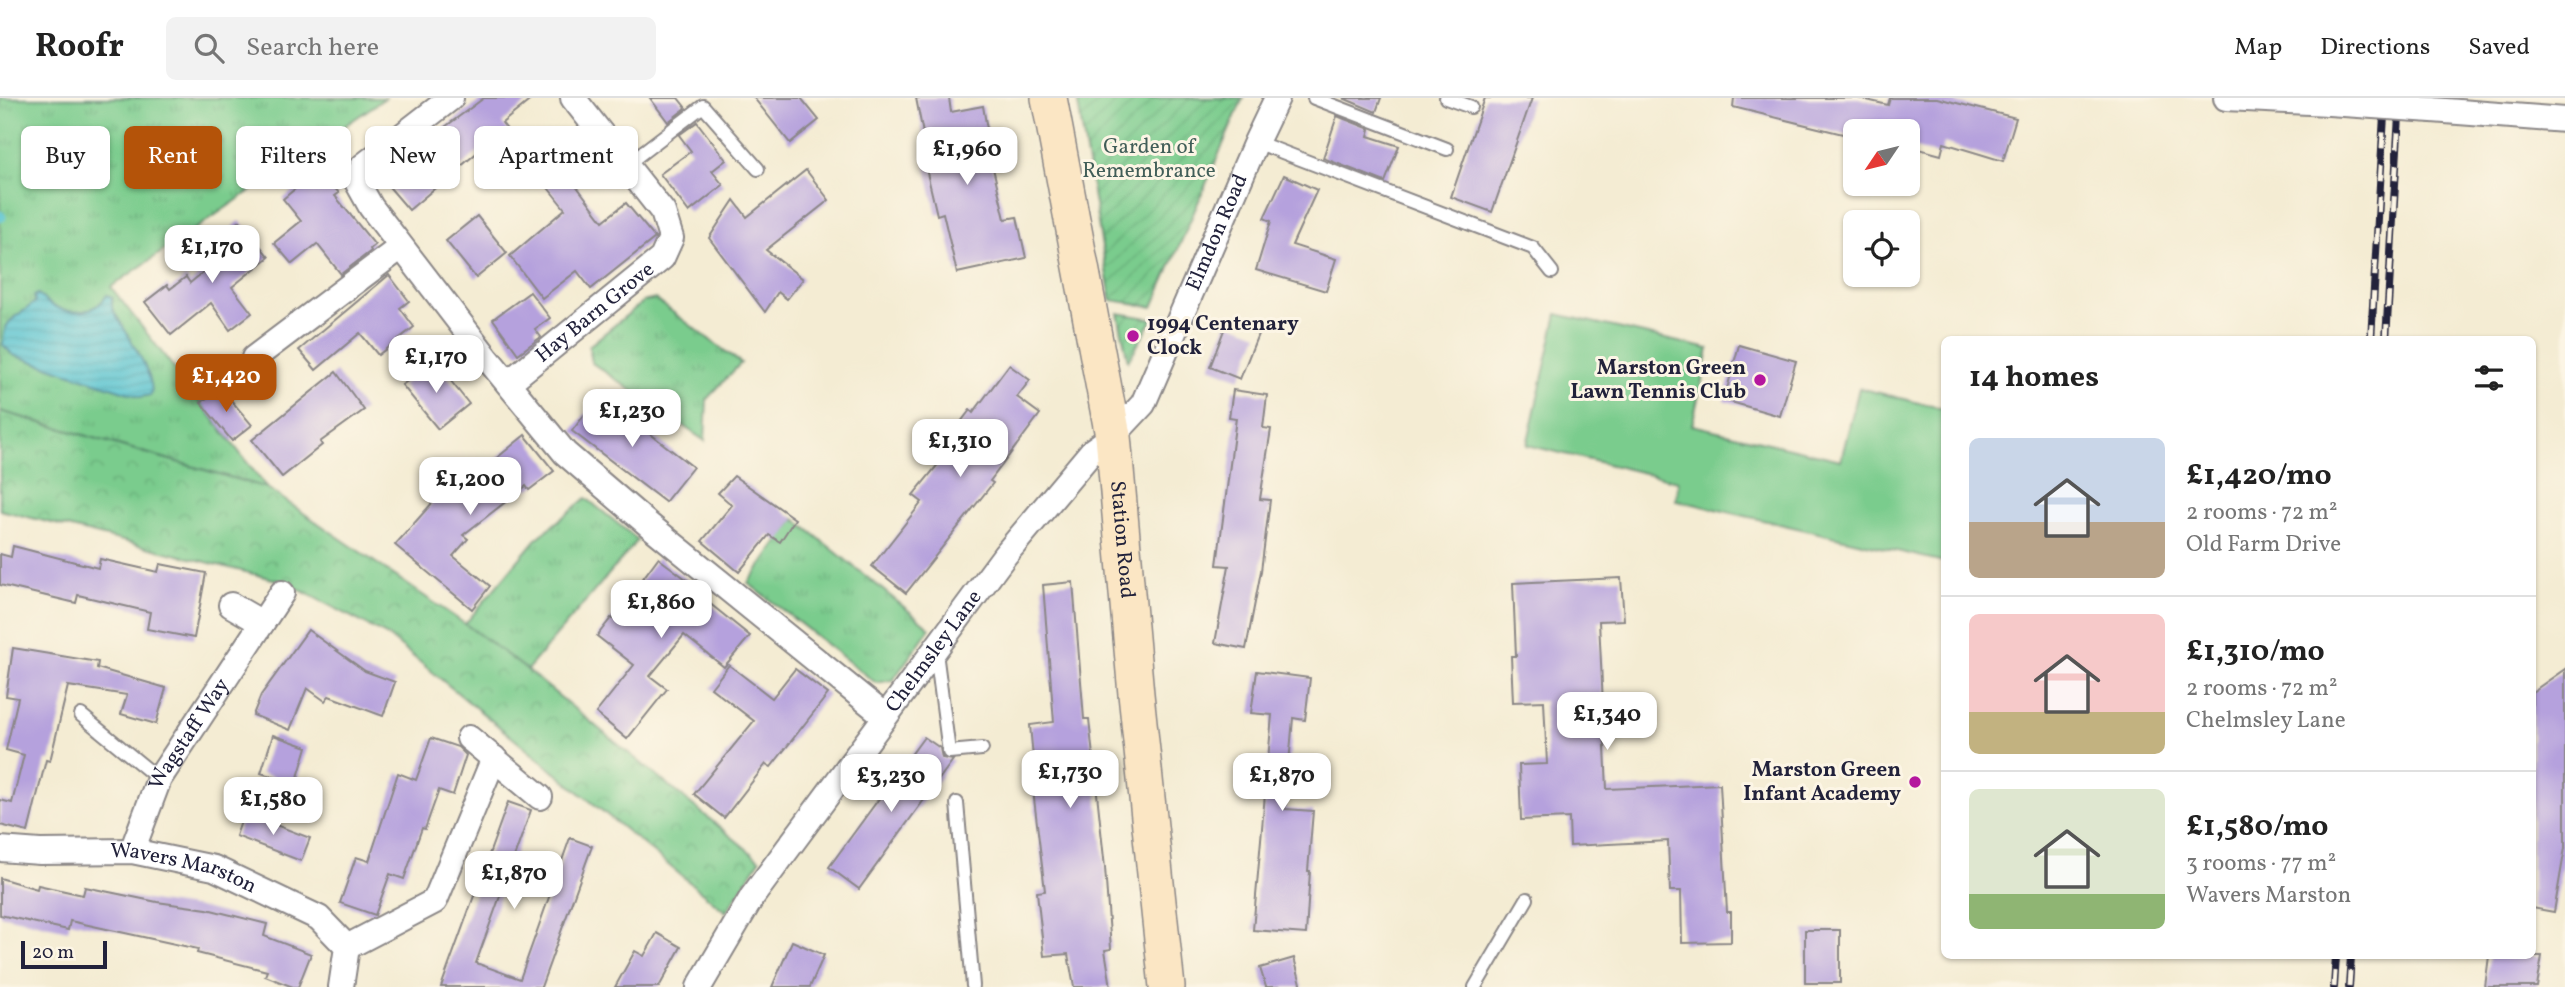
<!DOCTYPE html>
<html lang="en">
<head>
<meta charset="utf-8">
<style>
	body { margin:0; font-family:Vollkorn,serif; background:#f2f2f2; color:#222; height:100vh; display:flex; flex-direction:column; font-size:26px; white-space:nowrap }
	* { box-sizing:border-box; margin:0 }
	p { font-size:23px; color:#767676 }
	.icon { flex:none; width:38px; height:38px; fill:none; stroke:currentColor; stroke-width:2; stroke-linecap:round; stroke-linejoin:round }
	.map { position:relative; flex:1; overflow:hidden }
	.sheet { position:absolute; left:1941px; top:238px; width:595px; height:623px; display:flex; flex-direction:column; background:#fff; border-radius:10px; box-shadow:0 2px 5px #0004 }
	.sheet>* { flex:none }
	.hud { position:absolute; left:21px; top:28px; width:665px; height:63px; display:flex; gap:14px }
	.needle { width:46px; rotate:235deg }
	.tools { position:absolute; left:1843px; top:21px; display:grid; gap:14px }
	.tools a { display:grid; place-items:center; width:77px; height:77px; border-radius:10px; background:#fff; box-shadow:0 2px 5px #0004; font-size:35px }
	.scale { position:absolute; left:21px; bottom:18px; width:86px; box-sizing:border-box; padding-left:7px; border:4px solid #22223b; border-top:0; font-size:19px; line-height:24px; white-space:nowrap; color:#22223b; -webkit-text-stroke:5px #fcf5e5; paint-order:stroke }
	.price { position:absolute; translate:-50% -60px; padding:0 16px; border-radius:14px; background:#fff; color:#222; font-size:23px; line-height:46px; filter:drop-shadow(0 2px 4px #0008) }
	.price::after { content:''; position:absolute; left:50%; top:42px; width:21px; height:16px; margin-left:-10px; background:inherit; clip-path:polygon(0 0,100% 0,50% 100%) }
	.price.active { background:#b45309; color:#fff }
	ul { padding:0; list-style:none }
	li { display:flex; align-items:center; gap:21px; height:175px; padding:0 28px }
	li+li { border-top:2px solid #e0e0e0 }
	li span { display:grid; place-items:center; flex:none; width:196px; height:140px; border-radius:10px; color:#555 }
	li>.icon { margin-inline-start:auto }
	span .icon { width:84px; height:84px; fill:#fffc; stroke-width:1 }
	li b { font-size:30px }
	h2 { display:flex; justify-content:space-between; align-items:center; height:84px; padding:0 28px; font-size:30px }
	.chip { padding:0 24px; border-radius:10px; background:#fff; box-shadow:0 2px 5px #0004; font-size:24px; line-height:63px }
	.chip.active { background:#b45309; color:#fff }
	header { display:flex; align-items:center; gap:42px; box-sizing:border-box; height:98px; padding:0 35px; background:#fff; border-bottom:2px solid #e0e0e0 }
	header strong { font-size:33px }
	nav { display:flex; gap:38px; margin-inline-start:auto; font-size:24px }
	.search { width:490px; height:63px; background:#f2f2f2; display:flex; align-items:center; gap:18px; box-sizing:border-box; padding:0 24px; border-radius:10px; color:#767676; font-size:26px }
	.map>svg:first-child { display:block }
	.grass { fill:url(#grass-tufts); stroke:#4e7764; stroke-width:2 }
	.park { fill:url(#park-crowns); stroke:#4e7764; stroke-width:2 }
	.garden { fill:url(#garden-furrows); stroke:#4e7764; stroke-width:2 }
	.pitch { fill:#7acc8d; stroke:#4e7764; stroke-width:2 }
	.water { fill:url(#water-rules); stroke:#3d7386; stroke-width:2 }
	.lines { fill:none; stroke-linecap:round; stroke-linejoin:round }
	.stream { stroke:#58c4d1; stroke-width:9 }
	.building { fill:#b5a1dd }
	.lane-casing { stroke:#8b8787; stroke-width:16 }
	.street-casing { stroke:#8b8787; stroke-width:28 }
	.secondary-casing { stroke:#8b8787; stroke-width:38 }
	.lane { stroke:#fff; stroke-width:12 }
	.street { stroke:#fff; stroke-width:24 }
	.secondary { stroke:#fbe6c4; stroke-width:35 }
	.rail-casing { stroke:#22223b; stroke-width:8 }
	.rail { stroke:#fcf5e5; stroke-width:5; stroke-dasharray:16; stroke-linecap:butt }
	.street-bridge-casing { stroke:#8b8787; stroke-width:28; stroke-linecap:butt }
	.street-bridge { stroke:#fff; stroke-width:24 }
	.poi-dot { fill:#b5179e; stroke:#fcf5e5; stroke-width:2.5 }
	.labels { text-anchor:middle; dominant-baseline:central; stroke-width:6; stroke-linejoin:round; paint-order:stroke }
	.park-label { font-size:21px; fill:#415e58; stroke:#fcf5e5 }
	.street-label { font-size:21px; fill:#22223b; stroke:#fcf5e5 }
	.poi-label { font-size:21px; font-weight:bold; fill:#22223b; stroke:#fcf5e5; text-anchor:end }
</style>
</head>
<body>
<header>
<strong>Roofr</strong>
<div class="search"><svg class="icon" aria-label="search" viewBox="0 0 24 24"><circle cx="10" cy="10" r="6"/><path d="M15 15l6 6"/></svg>Search here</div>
<nav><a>Map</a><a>Directions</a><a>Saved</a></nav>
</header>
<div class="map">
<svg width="2565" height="889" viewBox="0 0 2565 889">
	<defs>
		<pattern id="grass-tufts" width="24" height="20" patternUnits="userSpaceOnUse" patternTransform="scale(1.75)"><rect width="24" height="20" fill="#7acc8d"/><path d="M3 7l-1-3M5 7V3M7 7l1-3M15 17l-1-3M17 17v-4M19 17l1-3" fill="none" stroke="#69af7b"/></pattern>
		<pattern id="park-crowns" width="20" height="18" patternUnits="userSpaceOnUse" patternTransform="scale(1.75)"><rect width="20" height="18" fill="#7acc8d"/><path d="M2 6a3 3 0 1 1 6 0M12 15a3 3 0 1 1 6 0" fill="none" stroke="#69af7b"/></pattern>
		<pattern id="garden-furrows" width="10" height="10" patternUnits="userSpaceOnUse" patternTransform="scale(1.75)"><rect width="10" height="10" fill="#7acc8d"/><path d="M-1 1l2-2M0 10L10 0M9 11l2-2" fill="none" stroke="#69af7b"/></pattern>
		<pattern id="water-rules" width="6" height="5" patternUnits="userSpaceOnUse" patternTransform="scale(1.75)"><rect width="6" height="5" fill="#58c4d1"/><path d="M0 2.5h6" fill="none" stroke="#4ca8b4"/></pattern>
	</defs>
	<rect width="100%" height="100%" fill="#fcf5e5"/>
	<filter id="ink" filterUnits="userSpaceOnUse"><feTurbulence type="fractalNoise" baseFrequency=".0143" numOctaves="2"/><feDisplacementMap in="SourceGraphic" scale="14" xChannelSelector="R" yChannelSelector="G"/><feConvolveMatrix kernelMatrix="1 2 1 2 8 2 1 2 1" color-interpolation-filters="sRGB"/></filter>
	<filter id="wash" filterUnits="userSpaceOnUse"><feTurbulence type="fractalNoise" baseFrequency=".00686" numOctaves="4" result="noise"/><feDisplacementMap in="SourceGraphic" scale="28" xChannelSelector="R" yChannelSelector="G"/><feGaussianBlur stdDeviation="1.57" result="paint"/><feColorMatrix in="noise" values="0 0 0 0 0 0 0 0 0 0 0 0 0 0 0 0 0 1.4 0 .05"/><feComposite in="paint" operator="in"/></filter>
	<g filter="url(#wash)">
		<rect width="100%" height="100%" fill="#f4ecd3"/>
		<!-- grass -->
		<g class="grass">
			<path d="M0,0H385L111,189L267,390L0,313Z"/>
			<path d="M655,201L741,265L707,301L705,343L592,265L589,248L643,204Z"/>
			<path d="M586,400L638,442L527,572L465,526L535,442Z"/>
			<path d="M795,421L930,530L893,582L876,585L748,485Z"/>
		</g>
		<!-- park -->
		<path class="park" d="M0,313L267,390L465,526L527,572L760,762L726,814L388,538L285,484L0,412Z"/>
		<!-- garden -->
		<g class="garden">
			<path d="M1077,0H1243L1153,209L1111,202Z"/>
			<path d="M1118,215L1153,221L1128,263Z"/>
		</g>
		<!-- pitch -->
		<path class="pitch" d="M1557,216L1709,251L1692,327L1841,362L1859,290L1944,311V464L1676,402L1678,383L1527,347Z"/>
		<!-- water -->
		<path class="water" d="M38,196C55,216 91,222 107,197L112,199V210C122,229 157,278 151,297L141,299L13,257L3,247C3,219 16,221 35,204L34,198Z"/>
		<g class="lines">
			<!-- stream -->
			<path class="stream" d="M0,117L2,119"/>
		</g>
		<g id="blocks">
			<!-- building -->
			<g class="building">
				<path d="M484,0H533L502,25L529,59L507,76L485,48L409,112L379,77L402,58L403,60Z"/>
				<path d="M650,0H678L686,10L668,24Z"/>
				<path d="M754,0H801L819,22L790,45Z"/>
				<path d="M916,0H949L951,14L983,8L987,31L984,32L1005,121L1017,119L1026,160L957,175L943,115L937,117L924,62L928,61Z"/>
				<path d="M1343,0H1381L1376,14Z"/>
				<path d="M1485,0H1532L1492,114L1451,99Z"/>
				<path d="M1734,0H1858L1888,7L1890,0H1937L2016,20L2003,63L1944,45L1941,57L1908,48V33H1855V39L1733,9Z"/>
				<path d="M1337,18L1370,31L1368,38L1399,48L1385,84L1323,60Z"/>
				<path d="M697,24L726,62L712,73L723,87L689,114L660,76L691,53L679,37Z"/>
				<path d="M563,39L590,74L575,86L603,123L626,105L655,140L591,191L577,173L542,200L510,158L565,111L529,66Z"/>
				<path d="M319,71L339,95L335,98L375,147L370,151L371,153L341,176L317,146L292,166L274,145L301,123L283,101Z"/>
				<path d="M806,72L829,102L766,152L803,181L787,201L778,194L765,214L709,140L734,102L747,119Z"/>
				<path d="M1284,77L1317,92L1292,147L1336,161L1326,193L1256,172L1271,123L1264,120Z"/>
				<path d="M477,118L507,155L476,180L446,143Z"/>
				<path d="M240,123L269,159L232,189L252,215L230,232L211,205L171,237L145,204L167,187L170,191L186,179L190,185L229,153L219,140Z"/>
				<path d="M389,177L409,203L400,210L414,229L378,257L360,235L316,272L299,252Z"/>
				<path d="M530,194L550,220L535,231L541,239L518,256L493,221Z"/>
				<path d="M1227,224L1258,236L1240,281L1210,269Z"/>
				<path d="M1739,247L1796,263L1780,318L1724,302Z"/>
				<path d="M435,263L469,306L438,331L402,287Z"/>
				<path d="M1009,267L1030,282L1017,299L1040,316L990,383L993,385L906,495L872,468L922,404L913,397L958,342L951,337L970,312L973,315Z"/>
				<path d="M336,274L364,312L320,344L322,347L282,379L252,342Z"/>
				<path d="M220,289L252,327L232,343L201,305Z"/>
				<path d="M1233,292L1267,297L1263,330L1271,331L1260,401L1270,402L1261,473L1246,551L1215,545L1229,468L1217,467L1236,320L1229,319Z"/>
				<path d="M600,297L693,369L665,404L572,333Z"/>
				<path d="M525,337L554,373L529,392L526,388L463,437L468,441L453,458L490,488L472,511L395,447L433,404L469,376L472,380Z"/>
				<path d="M734,378L795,421L780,444L769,437L739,474L702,443L732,407L718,395Z"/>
				<path d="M13,448L98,470L100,461L158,474L160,466L206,475L194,540L147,531L150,514L78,497L76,505L0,487V456L11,459Z"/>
				<path d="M658,460L690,484L688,488L750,538L724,569L684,537L650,578L667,591L627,641L596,615L634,567L597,538L611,520L613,521Z"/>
				<path d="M1621,480L1624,522L1599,523L1607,691L1720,686L1727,814H1731V844L1682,845L1681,793H1670L1668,743L1570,748L1569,720L1521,722L1519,667L1547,666L1544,603L1513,604L1511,558H1516L1513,485Z"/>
				<path d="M1073,484L1084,621H1089L1105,770L1111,851L1105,852L1111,889H1074L1068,856L1044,858L1037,794L1045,793L1033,692H1036L1030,627L1054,624L1043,487Z"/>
				<path d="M308,532L365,573L395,584L383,618L329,598L325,603L307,590L290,632L253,617L261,597Z"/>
				<path d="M13,550L98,564L97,570L166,590L156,626L121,616L127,597L68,588L50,663L46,662L28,734L0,727V702L12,705L24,657L6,652L18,600L6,598Z"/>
				<path d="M729,567L772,600L795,571L828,596L771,669L766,666L724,720L694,696L754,623L711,590Z"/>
				<path d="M2565,571V750L2554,814L2532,810V594Z"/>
				<path d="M1257,573L1310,580L1305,622L1293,620L1285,711L1313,713L1308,773H1310L1306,836L1253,832L1272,617L1251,615Z"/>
				<path d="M273,637L307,649L296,686L261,675Z"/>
				<path d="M924,639L940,650L942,660L953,662L859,791L829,769Z"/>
				<path d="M431,640L458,649L466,657L453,697L439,692L425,731L422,730L404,781L390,776L375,817L340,805L356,759L369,763L398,675L416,682Z"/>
				<path d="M508,704L531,712L476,865L520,881L570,740L592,748L541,889H441Z"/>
				<path d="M244,715L310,740L301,763L236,738Z"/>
				<path d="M0,780L37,791L38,787L83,797L85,789L157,804L207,811L267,826L264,838L311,856L298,889H293L265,878L267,873L197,855L198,851L70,823L68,832L0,817Z"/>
				<rect x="1805" y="832" width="35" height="53"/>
				<path d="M657,835L681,849L659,889H615L635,853L644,858Z"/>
				<path d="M792,843L824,857L810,889H772Z"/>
				<path d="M2489,858H2542L2537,889H2485Z"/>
				<path d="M1294,860L1302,889H1266L1260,870Z"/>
			</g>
		</g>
	</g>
	<g filter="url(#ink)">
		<use href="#blocks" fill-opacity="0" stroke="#8b8787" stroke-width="2"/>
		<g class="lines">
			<defs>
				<g id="lane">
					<path d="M1314,0L1447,51"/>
					<path d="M1446,0L1471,9"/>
					<path d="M1256,44L1533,150L1552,174"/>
					<path d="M626,67L703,8L758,71"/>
					<path d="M936,554L949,654L982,651"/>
					<path d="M81,617L159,681"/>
					<path d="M957,705L973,888"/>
					<path d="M1475,889L1527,801"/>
				</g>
				<g id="street">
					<path d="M451,0L363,68L356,82L371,109L487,260L565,355L649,427L885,618"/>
					<path d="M2226,0L2329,5"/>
					<path d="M2432,12L2565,22"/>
					<path d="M254,260L401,149"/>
					<path id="s1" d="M508,285L662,160L671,140L663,114L573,0"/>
					<path d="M231,507L262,525"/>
					<path d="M469,640L540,699"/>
					<path id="s2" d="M0,751L40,754L132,753L214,770L319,820L347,849L341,889"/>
					<path id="s3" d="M132,753L159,681L282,495"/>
					<path d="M347,849L435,803L494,660"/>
					<path id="s4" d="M699,889L752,799L1005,457L1093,352L1113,338L1143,306L1256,44L1277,0"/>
				</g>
				<g id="secondary">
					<path id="s5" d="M1049,0L1113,338L1136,596L1167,889"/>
				</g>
			</defs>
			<!-- lane casing -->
			<use href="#lane" class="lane-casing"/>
			<!-- street casing -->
			<use href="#street" class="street-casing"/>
			<!-- secondary casing -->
			<use href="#secondary" class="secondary-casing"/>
			<!-- lane -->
			<use href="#lane" class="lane"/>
			<!-- street -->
			<use href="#street" class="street"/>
			<!-- secondary -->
			<use href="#secondary" class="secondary"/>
			<defs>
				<g id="rail">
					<path d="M2371,242L2385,0"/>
					<path d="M2386,242L2400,0"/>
					<path d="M2334,889L2336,858"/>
					<path d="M2349,889L2351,858"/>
				</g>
			</defs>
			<!-- rail casing -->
			<use href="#rail" class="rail-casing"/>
			<!-- rail -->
			<use href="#rail" class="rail"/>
			<defs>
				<path id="street-bridge" d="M2329,5L2432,12"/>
			</defs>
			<!-- street-bridge casing -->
			<use href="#street-bridge" class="street-bridge-casing"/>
			<!-- street-bridge -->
			<use href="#street-bridge" class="street-bridge"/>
		</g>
	</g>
	<!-- markers -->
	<g class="poi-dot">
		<circle cx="1133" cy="238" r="7"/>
		<circle cx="1760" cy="282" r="7"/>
		<circle cx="1915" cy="684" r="7"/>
	</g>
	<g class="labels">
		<!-- park labels -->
		<g class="park-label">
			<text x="1149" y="49">Garden of<tspan x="1149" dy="24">Remembrance</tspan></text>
		</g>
		<!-- street labels -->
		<g class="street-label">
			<text stroke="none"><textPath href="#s4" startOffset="922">Elmdon Road</textPath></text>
			<text stroke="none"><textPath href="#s1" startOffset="112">Hay Barn Grove</textPath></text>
			<text stroke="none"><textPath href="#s5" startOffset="448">Station Road</textPath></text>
			<text stroke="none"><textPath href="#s4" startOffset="410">Chelmsley Lane</textPath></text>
			<text stroke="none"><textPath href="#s3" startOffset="131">Wagstaff Way</textPath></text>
			<text stroke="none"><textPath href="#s2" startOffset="186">Wavers Marston</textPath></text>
		</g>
		<!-- poi labels -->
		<g class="poi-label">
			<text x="1147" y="226" text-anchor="start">1994 Centenary<tspan x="1147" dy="24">Clock</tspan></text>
			<text x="1746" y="270">Marston Green<tspan x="1746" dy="24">Lawn Tennis Club</tspan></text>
			<text x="1901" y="672">Marston Green<tspan x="1901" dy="24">Infant Academy</tspan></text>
		</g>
	</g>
</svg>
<div class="tools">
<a><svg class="needle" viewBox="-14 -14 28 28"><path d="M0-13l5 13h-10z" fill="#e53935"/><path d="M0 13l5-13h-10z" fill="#767676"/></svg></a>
<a><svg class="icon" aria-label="locate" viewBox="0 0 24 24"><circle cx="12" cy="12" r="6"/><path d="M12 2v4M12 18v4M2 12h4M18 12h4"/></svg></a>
</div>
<div class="scale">20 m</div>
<b class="price" style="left:967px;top:89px">£1,960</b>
<b class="price" style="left:212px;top:187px">£1,170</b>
<b class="price" style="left:436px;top:297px">£1,170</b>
<b class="price active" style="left:226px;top:316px">£1,420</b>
<b class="price" style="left:632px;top:351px">£1,230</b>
<b class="price" style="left:960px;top:381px">£1,310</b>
<b class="price" style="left:470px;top:419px">£1,200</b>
<b class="price" style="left:661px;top:542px">£1,860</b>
<b class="price" style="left:1607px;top:654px">£1,340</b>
<b class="price" style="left:1070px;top:712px">£1,730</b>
<b class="price" style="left:1282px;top:715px">£1,870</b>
<b class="price" style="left:891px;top:716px">£3,230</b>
<b class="price" style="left:273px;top:739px">£1,580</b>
<b class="price" style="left:514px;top:813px">£1,870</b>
<div class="hud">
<a class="chip">Buy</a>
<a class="chip active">Rent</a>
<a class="chip">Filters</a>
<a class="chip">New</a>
<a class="chip">Apartment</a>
</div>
<section class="sheet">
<h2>14 homes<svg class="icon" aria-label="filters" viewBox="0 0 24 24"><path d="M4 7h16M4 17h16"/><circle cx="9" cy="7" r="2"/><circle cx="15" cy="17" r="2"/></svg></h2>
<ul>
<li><span style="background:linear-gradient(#c9d6e8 60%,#b9a48a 0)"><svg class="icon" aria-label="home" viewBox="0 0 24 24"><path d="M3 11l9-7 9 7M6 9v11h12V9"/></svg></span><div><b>£1,420/mo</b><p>2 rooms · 72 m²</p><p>Old Farm Drive</p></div></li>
<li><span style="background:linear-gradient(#f6c9c9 70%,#c2b280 0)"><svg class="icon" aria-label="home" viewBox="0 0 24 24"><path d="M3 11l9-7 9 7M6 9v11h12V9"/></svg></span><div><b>£1,310/mo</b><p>2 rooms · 72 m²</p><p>Chelmsley Lane</p></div></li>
<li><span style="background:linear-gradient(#dfe7d0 75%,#8fb573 0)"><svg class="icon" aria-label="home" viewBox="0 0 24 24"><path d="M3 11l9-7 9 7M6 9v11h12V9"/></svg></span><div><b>£1,580/mo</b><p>3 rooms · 77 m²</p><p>Wavers Marston</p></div></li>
</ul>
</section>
</div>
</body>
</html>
